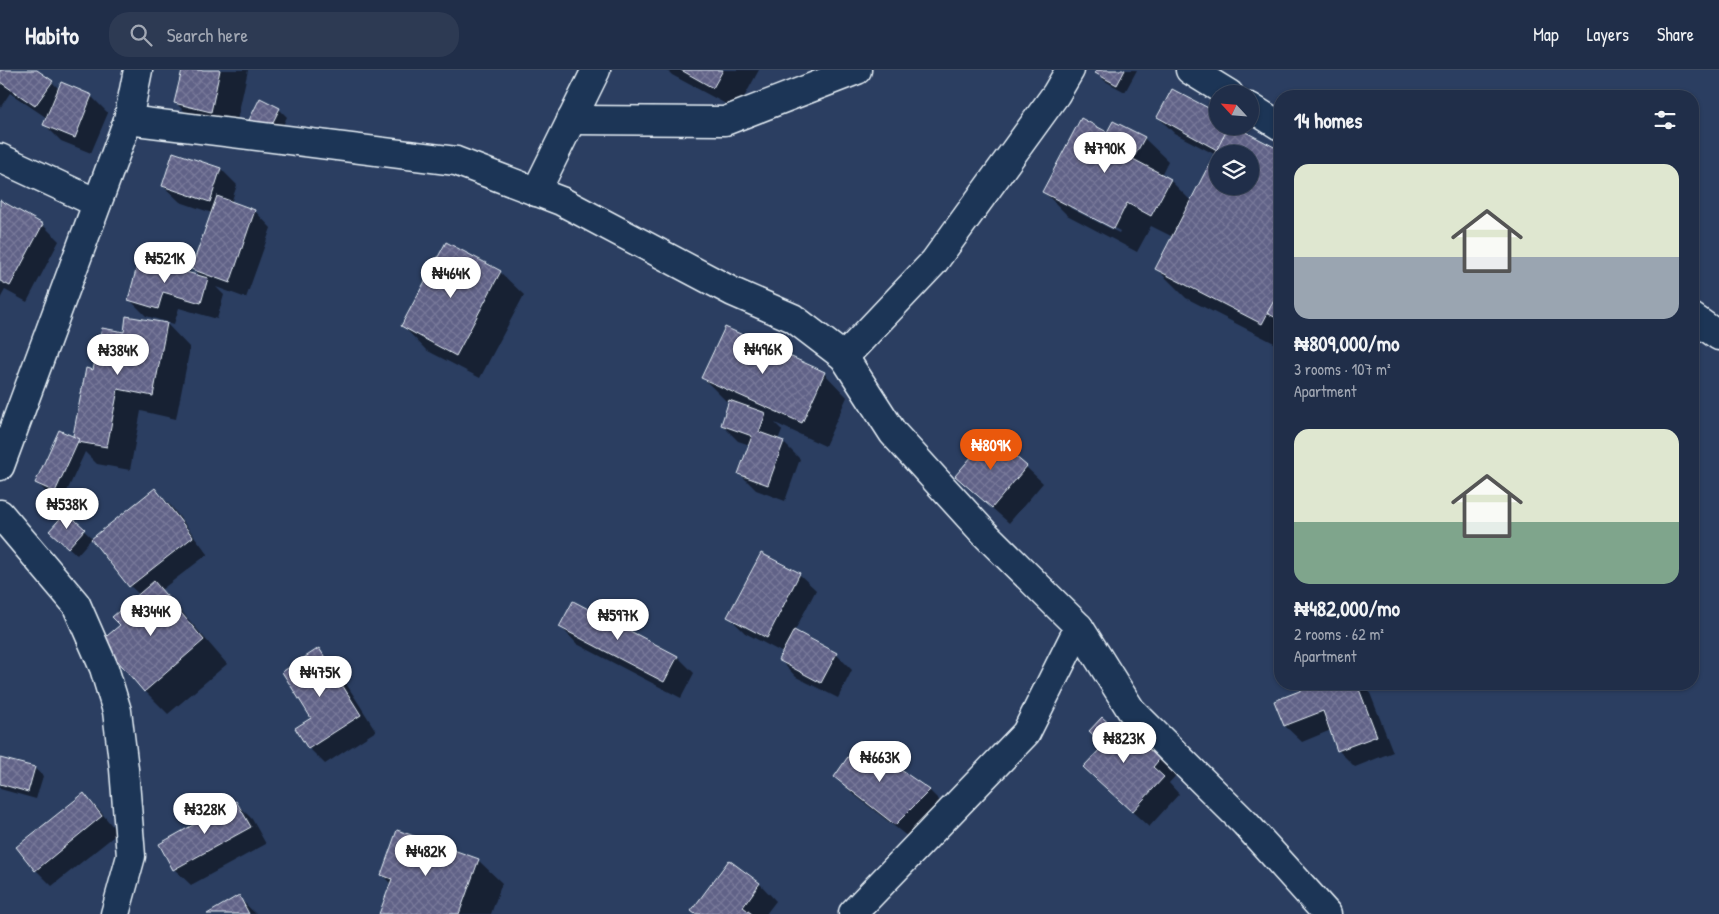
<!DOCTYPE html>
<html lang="en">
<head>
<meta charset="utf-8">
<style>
	body { margin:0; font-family:"Patrick Hand",sans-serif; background:#2d3a53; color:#f1f3f6; height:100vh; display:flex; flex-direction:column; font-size:19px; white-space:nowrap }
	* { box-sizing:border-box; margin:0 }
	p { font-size:16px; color:#a2a8b4 }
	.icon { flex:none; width:28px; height:28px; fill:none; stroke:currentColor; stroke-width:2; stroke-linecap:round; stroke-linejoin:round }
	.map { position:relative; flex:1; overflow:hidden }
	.side { position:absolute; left:1274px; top:20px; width:425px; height:600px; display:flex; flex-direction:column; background:#202e49; border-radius:20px; box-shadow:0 1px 4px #0004,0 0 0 1px #3d4a61 }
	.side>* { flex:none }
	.needle { width:32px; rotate:296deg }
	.fabs { position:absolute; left:1209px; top:15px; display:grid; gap:10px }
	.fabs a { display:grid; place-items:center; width:50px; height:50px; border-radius:50%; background:#202e49; box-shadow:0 1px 4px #0004,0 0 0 1px #3d4a61; font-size:25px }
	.price { position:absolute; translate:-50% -42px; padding:0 11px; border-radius:18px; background:#fff; color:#222; font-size:16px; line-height:32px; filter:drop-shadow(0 1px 2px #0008) }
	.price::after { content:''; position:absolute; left:50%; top:30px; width:15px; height:11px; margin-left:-8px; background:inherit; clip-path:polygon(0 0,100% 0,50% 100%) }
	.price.selected { background:#ea580c; color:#fff }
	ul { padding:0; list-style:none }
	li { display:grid; align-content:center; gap:10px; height:265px; padding:0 20px }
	li span { display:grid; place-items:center; height:155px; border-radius:15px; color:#555 }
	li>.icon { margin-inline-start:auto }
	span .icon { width:90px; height:90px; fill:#fffc; stroke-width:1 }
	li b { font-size:21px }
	h2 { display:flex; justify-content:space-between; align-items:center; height:60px; padding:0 20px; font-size:21px }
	header { display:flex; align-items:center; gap:30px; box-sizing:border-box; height:70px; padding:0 25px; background:#202e49; border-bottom:1px solid #3d4a61 }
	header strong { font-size:24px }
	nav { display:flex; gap:28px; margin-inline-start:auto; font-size:18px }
	.search { width:350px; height:45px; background:#2d3a53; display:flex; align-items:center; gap:12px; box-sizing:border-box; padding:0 18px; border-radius:20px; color:#a2a8b4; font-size:19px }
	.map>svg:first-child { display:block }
	.shadow { fill:#0007; fill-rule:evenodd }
	.building { fill:url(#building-cross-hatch); stroke:#e8f1f8; fill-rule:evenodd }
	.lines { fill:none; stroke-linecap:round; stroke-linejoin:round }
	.minor-casing { stroke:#e8f1f8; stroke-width:31 }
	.minor { stroke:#1d3557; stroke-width:28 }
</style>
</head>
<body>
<header>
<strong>Habito</strong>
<div class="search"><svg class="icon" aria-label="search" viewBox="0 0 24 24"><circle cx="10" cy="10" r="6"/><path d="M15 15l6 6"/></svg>Search here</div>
<nav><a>Map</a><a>Layers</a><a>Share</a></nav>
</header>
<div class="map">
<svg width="1719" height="844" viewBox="0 0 1719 844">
	<defs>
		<pattern id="building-cross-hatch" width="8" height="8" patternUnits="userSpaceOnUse" patternTransform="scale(1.25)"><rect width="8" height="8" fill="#616287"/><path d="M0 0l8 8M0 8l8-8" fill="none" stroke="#787999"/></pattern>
	</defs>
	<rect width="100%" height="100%" fill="#2b3e61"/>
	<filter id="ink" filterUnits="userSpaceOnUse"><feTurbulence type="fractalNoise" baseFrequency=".02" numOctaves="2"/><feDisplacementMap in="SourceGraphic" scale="10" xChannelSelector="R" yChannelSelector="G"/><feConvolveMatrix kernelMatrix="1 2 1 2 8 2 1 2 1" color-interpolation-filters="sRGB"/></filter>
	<g filter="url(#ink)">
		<!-- shadow -->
		<g class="shadow">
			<path d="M0,0H35L52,12L59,19L91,26L108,43L91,83L61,71L44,54L47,48L10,23L0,38Z"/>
			<path d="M183,0H248L234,64L199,56L176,33Z"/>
			<path d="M667,0H759L737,40L672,5Z"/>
			<path d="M1098,0H1137L1125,22L1105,11L1097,3Z"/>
			<path d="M279,39L287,47L277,67L259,58L251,50Z"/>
			<path d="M1158,47L1218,56H1235L1240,61L1280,81V276L1186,228L1157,199L1173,167L1151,156L1137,182L1067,145L1044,122L1108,63L1144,68L1168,91L1161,105L1170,110L1192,132L1216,85L1174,63ZM1218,84H1250V116H1218ZM1070,135L1120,161L1119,163L1070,138Z"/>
			<path d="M174,83L221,99L237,115L231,133L255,141L271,158L246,228L216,217L224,225L217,249L179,238L174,254L146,246L130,230L201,207L193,199L212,143L180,132L163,116Z"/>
			<path d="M0,132L43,155L59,171L27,232L5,220L0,229Z"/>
			<path d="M500,202L524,225L480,308L426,280L403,256Z"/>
			<path d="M167,254L190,278L176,349L141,341L130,400L97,394L85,382L63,430L45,421L37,413L74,368L94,301L125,263Z"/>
			<path d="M824,303L847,327L825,376L775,353L782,360L778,370L783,372L800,389L785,431L756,420L740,404L750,375L738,371L722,355L730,333L726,331L703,308Z"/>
			<path d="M991,367L1026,397L1043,413L1009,453L956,406Z"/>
			<path d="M155,420L171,436L208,484L161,520L177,536L227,594L168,644L145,621L122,555L140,525L130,516L92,468L77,485L59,469L66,444L93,469Z"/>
			<path d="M799,504L816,520L794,562L836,584L852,600L838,628L796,607L780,590L783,583L745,563L729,547Z"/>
			<path d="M574,532L678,587L694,603L681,628L577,574L561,557Z"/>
			<path d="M319,580L335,596L376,661L325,694L309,678Z"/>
			<path d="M1321,614H1364L1368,618L1393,682L1355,697L1338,680L1331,660L1302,672L1285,656L1276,631Z"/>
			<path d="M1131,659L1178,703L1169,713L1179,724L1149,757L1101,713L1105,676L1090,661L1123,668Z"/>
			<path d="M859,673L930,721L946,737L913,771L852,723L836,706Z"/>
			<path d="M0,689L34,698L43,706L36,729L0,719Z"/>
			<path d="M84,725L100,741L118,763L52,816L36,800L18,778Z"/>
			<path d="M236,733L252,749L266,774L191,815L174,799Z"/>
			<path d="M478,790L502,813L491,844H381L391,814L382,805Z"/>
			<path d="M729,791L760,814L776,831L766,844H696Z"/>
			<path d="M238,827L256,844H209Z"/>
		</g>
		<!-- building -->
		<g class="building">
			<path d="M0,0H37L53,11L35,36L0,12Z"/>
			<path d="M182,0H220L211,42L174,33Z"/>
			<path d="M681,0H723L713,18Z"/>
			<path d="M1097,0H1125L1117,15L1095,3Z"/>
			<path d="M61,12L92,25L75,68L43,55Z"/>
			<path d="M1172,19L1218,43V56H1230L1217,80L1157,47Z"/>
			<path d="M260,28L280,38L269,60L249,50Z"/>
			<path d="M1081,48L1107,62L1113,51L1145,67L1133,89L1171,109L1151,146L1127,133L1114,159L1042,122Z"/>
			<path d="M1229,56H1234L1280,80V220L1262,254L1155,199ZM1218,84H1250V116H1218Z"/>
			<path d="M173,82L221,98L210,132L162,116Z"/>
			<path d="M217,126L255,140L230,213L191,199Z"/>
			<path d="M0,130L43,154L10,216L0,211Z"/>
			<path d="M446,172L501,201L456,286L401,256Z"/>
			<path d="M139,189L208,208L201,233L163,222L158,239L128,230Z"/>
			<path d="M1280,220V250L1267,243Z"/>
			<path d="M126,246L167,253L153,326L118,319L107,377L72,371L86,298L93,300L102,258L124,262Z"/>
			<path d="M725,257L825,302L802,353L701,308Z"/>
			<path d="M729,330L766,343L759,362L784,371L768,415L738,404L752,366L721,355Z"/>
			<path d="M59,360L79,369L55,422L35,413Z"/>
			<path d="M990,365L1027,396L992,438L955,406Z"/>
			<path d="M155,418L193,467L129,517L91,469Z"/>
			<path d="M66,442L85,459L68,478L49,461Z"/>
			<path d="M761,483L800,503L767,568L727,547Z"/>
			<path d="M154,511L204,570L144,622L101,571L120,555L112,547Z"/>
			<path d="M573,531L678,586L664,612L559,557Z"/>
			<path d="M794,560L837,583L821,613L778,590Z"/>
			<path d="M319,578L361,645L308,679L295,658L311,648L282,602Z"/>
			<path d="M1317,614H1357L1377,666L1337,681L1323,641L1284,656L1274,631Z"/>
			<path d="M1102,647L1123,666L1131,657L1162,686L1153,697L1164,707L1132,742L1083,697L1104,675L1089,661Z"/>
			<path d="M859,671L930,720L895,755L834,707Z"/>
			<path d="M0,688L35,697L28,722L0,714Z"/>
			<path d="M84,723L102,746L35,801L16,777Z"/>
			<path d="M236,731L251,757L173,800L159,774Z"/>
			<path d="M397,760L479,789L459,844H379L392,809L381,805Z"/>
			<path d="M729,790L760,813L743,837L752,844H695L691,841Z"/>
			<path d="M239,825L249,844H207Z"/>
		</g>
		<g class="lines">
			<defs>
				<g id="minor">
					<path d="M1190,0L1229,24"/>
					<path d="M1250,37L1280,56"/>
					<path d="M128,50L456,91L561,131L733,222L793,248L844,287L893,363L984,463L1079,557L1026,663L853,843L854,844"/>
					<path d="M571,50L725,51L857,0"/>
					<path d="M0,88L97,133"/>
					<path d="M536,122L596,0"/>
					<path d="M1692,247L1719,266"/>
					<path d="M844,287L934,192L1056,24L1070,0"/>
					<path d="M0,396L128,50L138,0"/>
					<path d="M0,444L76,534L104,598L117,641L124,699L131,786L115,844"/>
					<path d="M1079,557L1131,640L1245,753L1327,844"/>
				</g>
			</defs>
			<!-- minor casing -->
			<use href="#minor" class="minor-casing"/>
			<!-- minor -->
			<use href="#minor" class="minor"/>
		</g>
	</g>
</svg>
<div class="fabs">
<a><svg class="needle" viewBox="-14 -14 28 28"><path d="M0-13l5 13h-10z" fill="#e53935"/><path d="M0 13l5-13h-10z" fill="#a2a8b4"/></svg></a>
<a><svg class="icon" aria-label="layers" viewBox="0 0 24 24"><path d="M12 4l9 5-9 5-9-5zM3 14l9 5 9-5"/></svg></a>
</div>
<b class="price" style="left:1105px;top:104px">₦790K</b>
<b class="price" style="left:165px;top:214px">₦521K</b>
<b class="price" style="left:451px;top:229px">₦464K</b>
<b class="price" style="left:763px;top:305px">₦496K</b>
<b class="price" style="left:118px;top:306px">₦384K</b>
<b class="price selected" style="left:991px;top:401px">₦809K</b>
<b class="price" style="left:67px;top:460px">₦538K</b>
<b class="price" style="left:151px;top:567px">₦344K</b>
<b class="price" style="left:618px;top:571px">₦597K</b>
<b class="price" style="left:320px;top:628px">₦475K</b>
<b class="price" style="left:1124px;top:694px">₦823K</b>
<b class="price" style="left:880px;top:713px">₦663K</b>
<b class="price" style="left:205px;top:765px">₦328K</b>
<b class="price" style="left:426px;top:807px">₦482K</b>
<section class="side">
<h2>14 homes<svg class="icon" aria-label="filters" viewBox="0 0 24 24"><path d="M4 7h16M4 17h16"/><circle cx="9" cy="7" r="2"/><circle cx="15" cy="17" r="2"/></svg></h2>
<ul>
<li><span style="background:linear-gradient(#dfe7d0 60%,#9aa5b1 0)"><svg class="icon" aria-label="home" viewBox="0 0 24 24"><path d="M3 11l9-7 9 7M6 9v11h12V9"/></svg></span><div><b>₦809,000/mo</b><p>3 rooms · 107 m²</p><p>Apartment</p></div></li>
<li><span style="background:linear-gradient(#dfe7d0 60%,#7fa58c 0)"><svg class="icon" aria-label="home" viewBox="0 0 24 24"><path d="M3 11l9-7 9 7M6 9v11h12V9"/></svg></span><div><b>₦482,000/mo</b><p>2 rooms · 62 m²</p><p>Apartment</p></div></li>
</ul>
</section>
</div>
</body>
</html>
